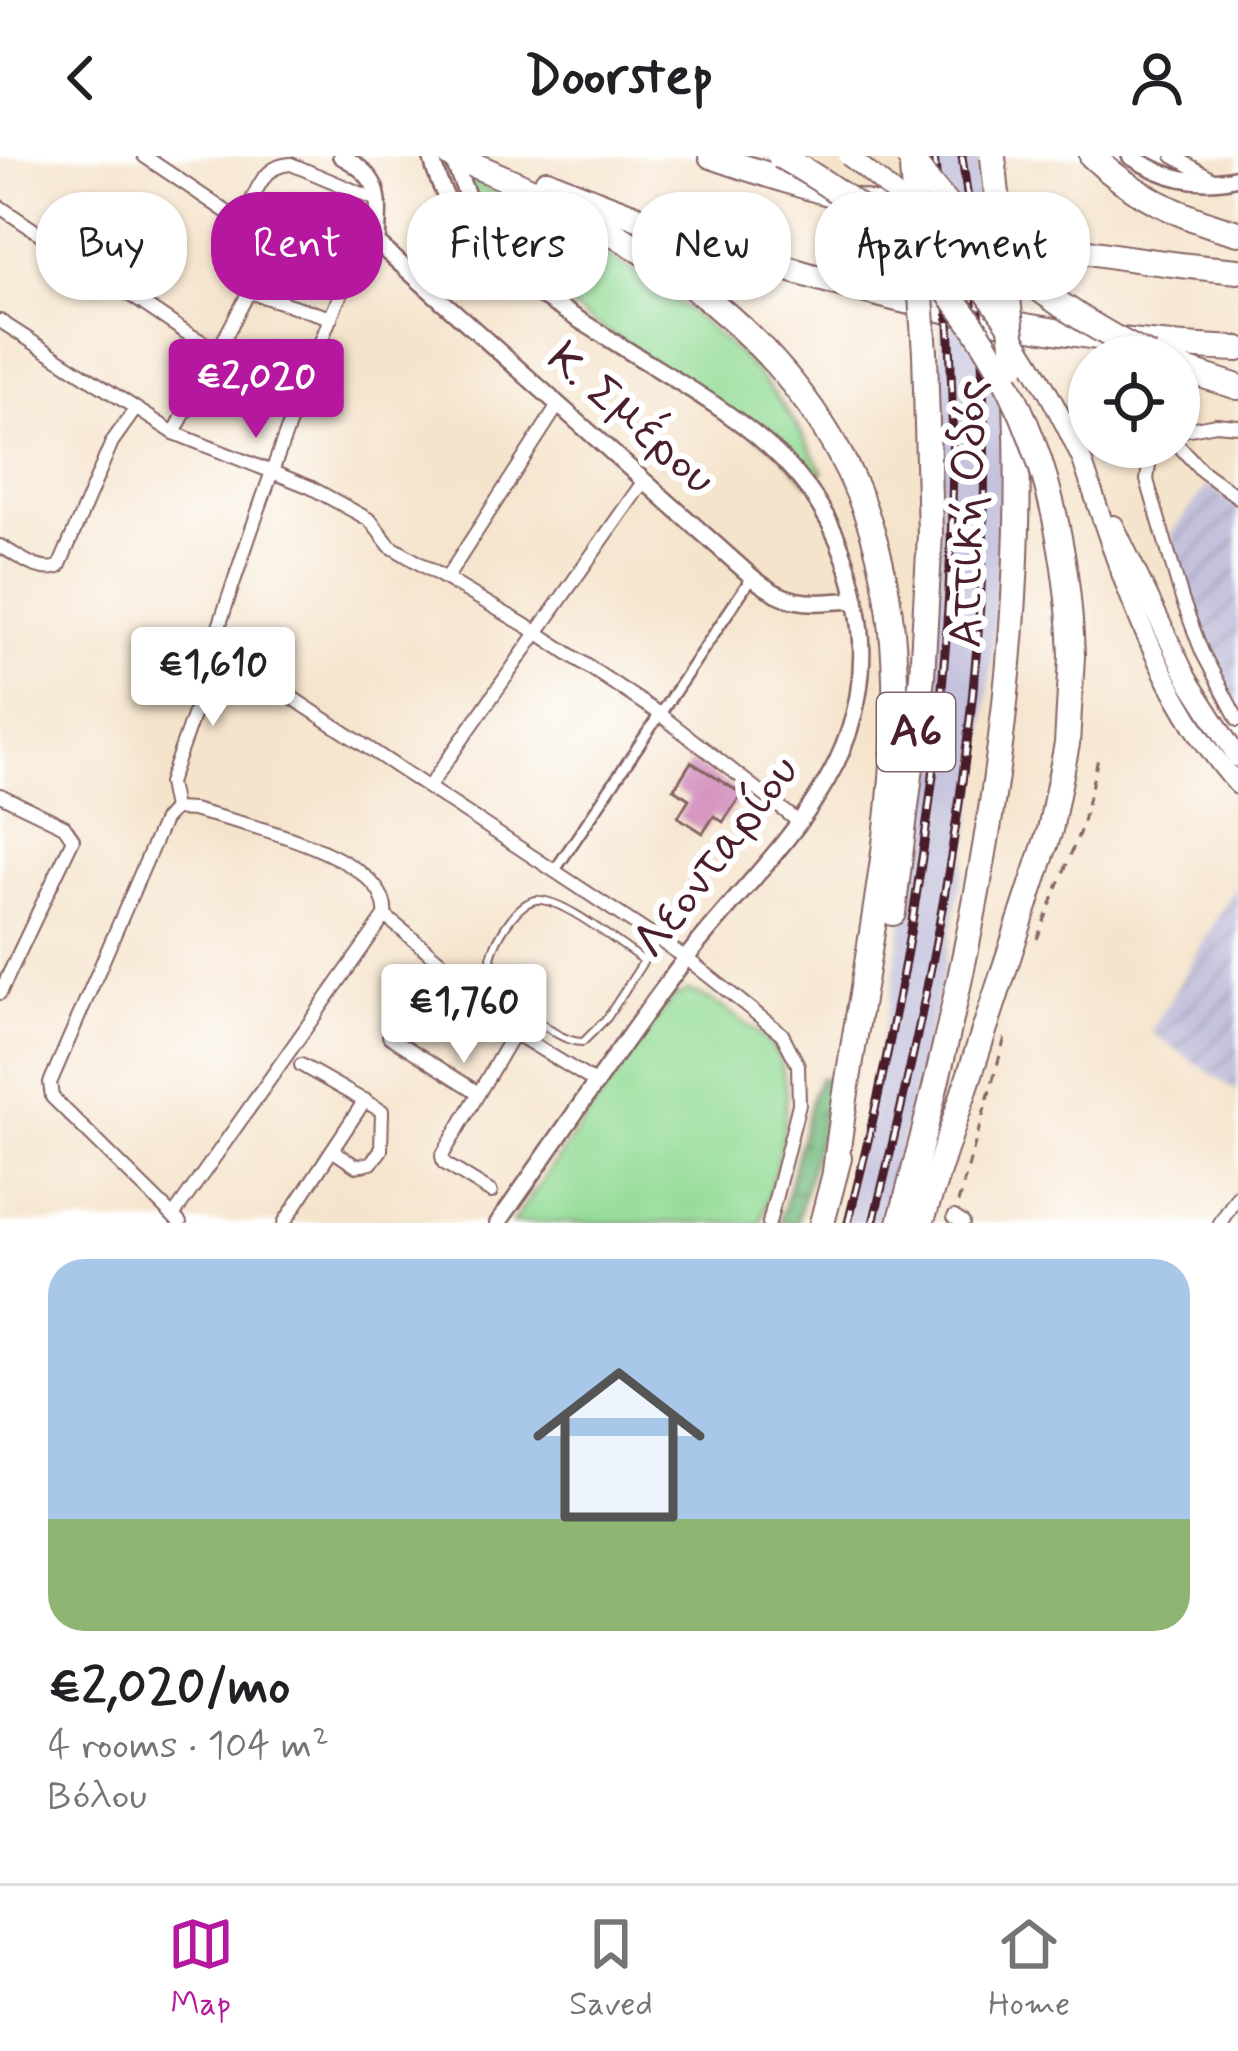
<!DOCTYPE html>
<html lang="en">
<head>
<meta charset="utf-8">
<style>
	body { margin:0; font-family:Mynerve,sans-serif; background:#f6f6f6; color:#202124; height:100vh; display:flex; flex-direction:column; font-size:45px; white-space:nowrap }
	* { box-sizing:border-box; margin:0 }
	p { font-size:39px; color:#757577 }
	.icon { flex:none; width:66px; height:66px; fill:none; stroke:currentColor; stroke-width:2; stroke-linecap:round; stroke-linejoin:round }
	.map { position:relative; height:1067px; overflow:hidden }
	.sheet { display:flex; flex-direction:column; background:#fff; flex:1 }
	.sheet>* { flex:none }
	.guide { position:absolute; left:36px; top:36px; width:1167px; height:108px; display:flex; gap:24px }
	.fabs { position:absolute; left:1068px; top:180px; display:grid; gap:24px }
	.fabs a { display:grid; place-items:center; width:132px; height:132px; border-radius:50%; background:#fff; box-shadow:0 3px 9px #0004; font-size:60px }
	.price { position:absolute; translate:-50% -102px; padding:0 27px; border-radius:12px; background:#fff; color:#222; font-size:39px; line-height:78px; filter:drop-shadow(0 3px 6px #0008) }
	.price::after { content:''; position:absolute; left:50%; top:72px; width:36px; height:27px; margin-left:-18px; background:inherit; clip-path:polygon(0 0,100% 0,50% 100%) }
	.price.selected { background:#b5179e; color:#fff }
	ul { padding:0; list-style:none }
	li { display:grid; align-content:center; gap:24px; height:636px; padding:0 48px }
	li span { display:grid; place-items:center; height:372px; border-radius:36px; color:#555 }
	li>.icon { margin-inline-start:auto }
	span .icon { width:216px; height:216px; fill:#fffc; stroke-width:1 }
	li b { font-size:51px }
	.chip { padding:0 42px; border-radius:48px; background:#fff; box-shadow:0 3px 9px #0004; font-size:42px; line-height:108px }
	.chip.selected { background:#b5179e; color:#fff }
	header { display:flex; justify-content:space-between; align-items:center; height:156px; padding:0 48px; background:#fff; font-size:54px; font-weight:700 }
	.tab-bar { display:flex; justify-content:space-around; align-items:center; height:168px; border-top:3px solid #e0e0e0; background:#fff; font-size:33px; color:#757577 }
	.tab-bar a { display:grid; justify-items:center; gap:6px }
	.tab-bar .selected { color:#b5179e }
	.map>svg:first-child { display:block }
	.industrial { fill:url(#industrial-furrows) }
	.railway { fill:#c3c1db }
	.grass { fill:#94dc97; stroke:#6f7e61; stroke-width:3 }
	.forest { fill:url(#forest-crowns); stroke:#606e56; stroke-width:3 }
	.building { fill:#d18dbb }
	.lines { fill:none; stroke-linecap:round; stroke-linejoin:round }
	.service-casing { stroke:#866463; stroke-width:10 }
	.pedestrian-casing { stroke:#866463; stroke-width:14 }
	.minor-casing { stroke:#866463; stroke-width:16 }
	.tertiary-casing { stroke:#866463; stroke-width:20 }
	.secondary-casing { stroke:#866463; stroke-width:22 }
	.motorway-casing { stroke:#866463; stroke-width:28 }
	.path { stroke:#866463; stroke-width:3; stroke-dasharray:9 9; stroke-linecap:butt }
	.service { stroke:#fff; stroke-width:6 }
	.pedestrian { stroke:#fff; stroke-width:9 }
	.minor { stroke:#fff; stroke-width:12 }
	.tertiary { stroke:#fff; stroke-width:15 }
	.secondary { stroke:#fff; stroke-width:18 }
	.motorway { stroke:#fff; stroke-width:24 }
	.rail-casing { stroke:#4a1f2b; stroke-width:9 }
	.rail { stroke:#fff; stroke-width:4.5; stroke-dasharray:14; stroke-linecap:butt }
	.secondary-bridge-casing { stroke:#866463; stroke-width:22; stroke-linecap:butt }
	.motorway-bridge-casing { stroke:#866463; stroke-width:28; stroke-linecap:butt }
	.secondary-bridge { stroke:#fff; stroke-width:18 }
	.motorway-bridge { stroke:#fff; stroke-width:24 }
	.labels { text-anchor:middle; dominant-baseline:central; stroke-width:12; stroke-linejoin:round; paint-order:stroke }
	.shield { fill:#fff; stroke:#80626b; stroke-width:3 }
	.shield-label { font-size:45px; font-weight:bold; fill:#4a1f2b }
	.street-label { font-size:48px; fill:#4a1f2b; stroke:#fff }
</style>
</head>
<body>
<header><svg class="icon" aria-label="back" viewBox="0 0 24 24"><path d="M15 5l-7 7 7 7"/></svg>Doorstep<svg class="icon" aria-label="person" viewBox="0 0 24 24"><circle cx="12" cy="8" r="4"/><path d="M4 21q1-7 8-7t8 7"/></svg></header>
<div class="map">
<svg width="1238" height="1067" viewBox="0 0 1238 1067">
	<defs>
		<pattern id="industrial-furrows" width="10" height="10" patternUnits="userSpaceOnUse" patternTransform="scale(3)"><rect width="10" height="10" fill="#c3c1db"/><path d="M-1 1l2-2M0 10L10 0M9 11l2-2" fill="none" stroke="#a9a5bc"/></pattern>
		<pattern id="forest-crowns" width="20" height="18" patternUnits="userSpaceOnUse" patternTransform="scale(3)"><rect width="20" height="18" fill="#77bc80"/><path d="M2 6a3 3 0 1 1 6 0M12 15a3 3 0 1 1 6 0" fill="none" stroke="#649869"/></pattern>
	</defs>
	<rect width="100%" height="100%" fill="#fff"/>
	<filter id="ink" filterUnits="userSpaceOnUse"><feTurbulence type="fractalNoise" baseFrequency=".00833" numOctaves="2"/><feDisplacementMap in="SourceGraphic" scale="24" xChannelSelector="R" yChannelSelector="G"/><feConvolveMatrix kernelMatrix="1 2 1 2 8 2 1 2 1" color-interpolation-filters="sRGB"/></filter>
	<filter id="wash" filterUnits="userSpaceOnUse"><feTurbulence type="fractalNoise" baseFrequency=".004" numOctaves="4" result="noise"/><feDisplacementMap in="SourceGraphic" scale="48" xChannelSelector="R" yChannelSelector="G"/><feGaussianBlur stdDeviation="2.7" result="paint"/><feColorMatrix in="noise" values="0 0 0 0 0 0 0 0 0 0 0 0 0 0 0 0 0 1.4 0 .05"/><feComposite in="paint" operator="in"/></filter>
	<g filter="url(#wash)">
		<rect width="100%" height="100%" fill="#f5e4cc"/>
		<!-- industrial -->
		<g class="industrial">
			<path d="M1208,329L1238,351V555L1201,481L1171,378Z"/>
			<path d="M1238,727V936L1151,876Z"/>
		</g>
		<!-- railway -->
		<g class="railway">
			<path d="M922,0H978L996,87L947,40Z"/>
			<path d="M941,146L976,194L1004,248L999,418L986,563L973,661L940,835L882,1067H840L890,845L924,621L939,441Z"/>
		</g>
		<!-- grass -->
		<g class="grass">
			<path d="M462,20C571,75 686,134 767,229C789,255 806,285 823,315L807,327L781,297L541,130L492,73Z"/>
			<path d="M688,835C707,841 722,850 738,862C750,871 764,879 773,892C803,935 773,1021 761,1067H512L672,842Z"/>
		</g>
		<!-- forest -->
		<path class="forest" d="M820,922L833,924L797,1067H780L812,941Z"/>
		<g id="blocks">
			<!-- building -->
			<g class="building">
				<path d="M305,59L352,75L344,99L297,83Z"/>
				<path d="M691,606L742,638L723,666L714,660L703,677L678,661L689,643L674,633Z"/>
			</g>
		</g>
	</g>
	<g filter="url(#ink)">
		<use href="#blocks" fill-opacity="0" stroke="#866463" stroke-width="3"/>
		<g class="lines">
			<defs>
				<path id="service" d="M643,804C621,790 562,741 536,744C516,747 496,783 491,801C497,831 551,887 583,886L607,862L656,786"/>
				<path id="pedestrian" d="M555,714L752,421"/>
				<g id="minor">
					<path d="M144,0L243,67L234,115L249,136L331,162"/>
					<path d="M1173,0L1217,25"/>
					<path d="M0,51L185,176L217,194"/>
					<path d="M243,67C253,43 260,9 291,8L379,45"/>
					<path d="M377,87C347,110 326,173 312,209C277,298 246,388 216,480L217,492L686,802L782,878L798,909L799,948L769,1067"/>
					<path d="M0,165L174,277L310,331L370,364L390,390L535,475L658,557L799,666"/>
					<path d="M1179,275L1216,268L1238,270"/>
					<path d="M174,277L249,136"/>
					<path d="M1179,290L1202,315L1238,341"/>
					<path d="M1157,291L1150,302L1147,324L1182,443L1202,496L1238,564"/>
					<path d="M0,390C18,399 37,418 59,411L112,286L134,255"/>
					<path d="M446,423L557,251"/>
					<path d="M430,629L643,326"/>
					<path d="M0,639L64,670L73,683L0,837"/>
					<path d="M174,653L164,664L50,927L52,941L180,1067"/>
					<path d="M174,653L193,654C238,667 392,699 385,760"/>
					<path d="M174,653L169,627L217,492"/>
					<path d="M385,760L447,811"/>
					<path d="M389,880L477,936"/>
					<path d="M301,909L382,955L381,994L371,1007L356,1010L332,994"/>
					<path d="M491,1036L444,1007L442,1000L512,880L521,881L598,928"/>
					<path d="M173,1060L385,760"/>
					<path d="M954,1061L963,1067"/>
					<path d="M284,1067L365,944"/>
					<path d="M1220,1067L1238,1039"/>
				</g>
				<g id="tertiary">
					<path d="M341,0C385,23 379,43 377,87L752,421C790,452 810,447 856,444"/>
					<path d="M431,0C453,93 532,134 608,182C724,256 830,301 857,449C869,509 858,571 827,624C790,689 733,742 687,801C621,887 561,979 498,1067"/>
					<path d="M451,0L474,56L521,117"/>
					<path d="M1130,0C1164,22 1198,31 1238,21"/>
				</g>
				<g id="secondary">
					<path d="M1082,304C1120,416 1157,539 1238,629"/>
					<path d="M1114,369L1187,522L1238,602"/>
				</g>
				<g id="motorway">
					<path d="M451,0C635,71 823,190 877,392C900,477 898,569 889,655C876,776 849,895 835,1016"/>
					<path d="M711,0C875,57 1065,100 1238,115"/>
					<path d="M1092,0C1132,38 1185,63 1238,77"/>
					<path d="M547,26C766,117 1000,184 1238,193"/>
					<path d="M1179,212L1238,231"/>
					<path d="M893,757L922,520L930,378L925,197"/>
					<path d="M822,1067L839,1002"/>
					<path d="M900,1067C973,800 1028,525 1016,247"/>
					<path d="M921,1067L1050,674L1067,588L1072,500"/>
				</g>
			</defs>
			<!-- service casing -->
			<use href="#service" class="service-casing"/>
			<!-- pedestrian casing -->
			<use href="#pedestrian" class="pedestrian-casing"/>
			<!-- minor casing -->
			<use href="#minor" class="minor-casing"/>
			<!-- tertiary casing -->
			<use href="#tertiary" class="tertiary-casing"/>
			<!-- secondary casing -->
			<use href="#secondary" class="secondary-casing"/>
			<!-- motorway casing -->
			<use href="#motorway" class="motorway-casing"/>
			<!-- path -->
			<g class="path">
				<path d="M1037,783L1082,670L1099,598"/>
				<path d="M958,1047L1006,878"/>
			</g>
			<!-- service -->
			<use href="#service" class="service"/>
			<!-- pedestrian -->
			<use href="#pedestrian" class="pedestrian"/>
			<!-- minor -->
			<use href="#minor" class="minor"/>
			<!-- tertiary -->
			<use href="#tertiary" class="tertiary"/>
			<!-- secondary -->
			<use href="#secondary" class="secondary"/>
			<!-- motorway -->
			<use href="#motorway" class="motorway"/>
			<defs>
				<g id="rail">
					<path d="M848,1067C937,718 980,359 934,0"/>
					<path d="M873,1067C964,706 1018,373 962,0"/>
				</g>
			</defs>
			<!-- rail casing -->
			<use href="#rail" class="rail-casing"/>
			<!-- rail -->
			<use href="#rail" class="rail"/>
			<defs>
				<path id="secondary-bridge" d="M848,0C952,77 1029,188 1082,304"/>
				<g id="motorway-bridge">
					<path d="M780,0C977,109 1064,278 1072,500"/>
					<path d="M908,0C973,89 1052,152 1151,201"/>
					<path d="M993,1L1015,207"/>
					<path d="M912,11L925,197"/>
				</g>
			</defs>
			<!-- secondary-bridge casing -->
			<use href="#secondary-bridge" class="secondary-bridge-casing"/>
			<!-- motorway-bridge casing -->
			<use href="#motorway-bridge" class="motorway-bridge-casing"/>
			<!-- secondary-bridge -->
			<use href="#secondary-bridge" class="secondary-bridge"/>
			<!-- motorway-bridge -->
			<use href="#motorway-bridge" class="motorway-bridge"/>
		</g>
	</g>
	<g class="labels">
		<!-- shield labels -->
		<rect class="shield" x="877" y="537" width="78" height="78" rx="9"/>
		<g class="shield-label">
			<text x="916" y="576">Α6</text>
		</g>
		<!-- street labels -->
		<g class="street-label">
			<text transform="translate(631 263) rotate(41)">Κ. Σμέρου</text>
			<text transform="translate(969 358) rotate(-89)">Αττική Οδός</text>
			<text transform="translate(717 701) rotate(-53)">Λεονταρίου</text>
		</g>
	</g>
</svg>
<div class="fabs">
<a><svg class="icon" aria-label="locate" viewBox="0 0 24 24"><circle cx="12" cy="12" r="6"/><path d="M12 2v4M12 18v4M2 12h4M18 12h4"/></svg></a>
</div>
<b class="price selected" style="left:256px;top:285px">€2,020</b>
<b class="price" style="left:213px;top:573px">€1,610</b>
<b class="price" style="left:464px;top:910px">€1,760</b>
<div class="guide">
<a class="chip">Buy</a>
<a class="chip selected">Rent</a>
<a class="chip">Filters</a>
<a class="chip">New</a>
<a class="chip">Apartment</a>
</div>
</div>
<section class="sheet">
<ul>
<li><span style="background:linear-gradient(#a9c7e8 70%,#8fb573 0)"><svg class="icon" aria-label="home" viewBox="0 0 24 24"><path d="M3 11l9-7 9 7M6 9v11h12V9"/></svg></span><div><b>€2,020/mo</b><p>4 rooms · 104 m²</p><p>Βόλου</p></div></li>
</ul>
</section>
<nav class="tab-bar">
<a class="selected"><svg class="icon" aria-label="map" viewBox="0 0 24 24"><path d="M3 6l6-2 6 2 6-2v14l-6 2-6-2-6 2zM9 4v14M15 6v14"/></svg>Map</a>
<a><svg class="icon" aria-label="saved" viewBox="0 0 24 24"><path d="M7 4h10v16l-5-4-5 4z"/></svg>Saved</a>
<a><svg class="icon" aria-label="home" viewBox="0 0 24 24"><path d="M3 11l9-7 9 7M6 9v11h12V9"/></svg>Home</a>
</nav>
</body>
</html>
